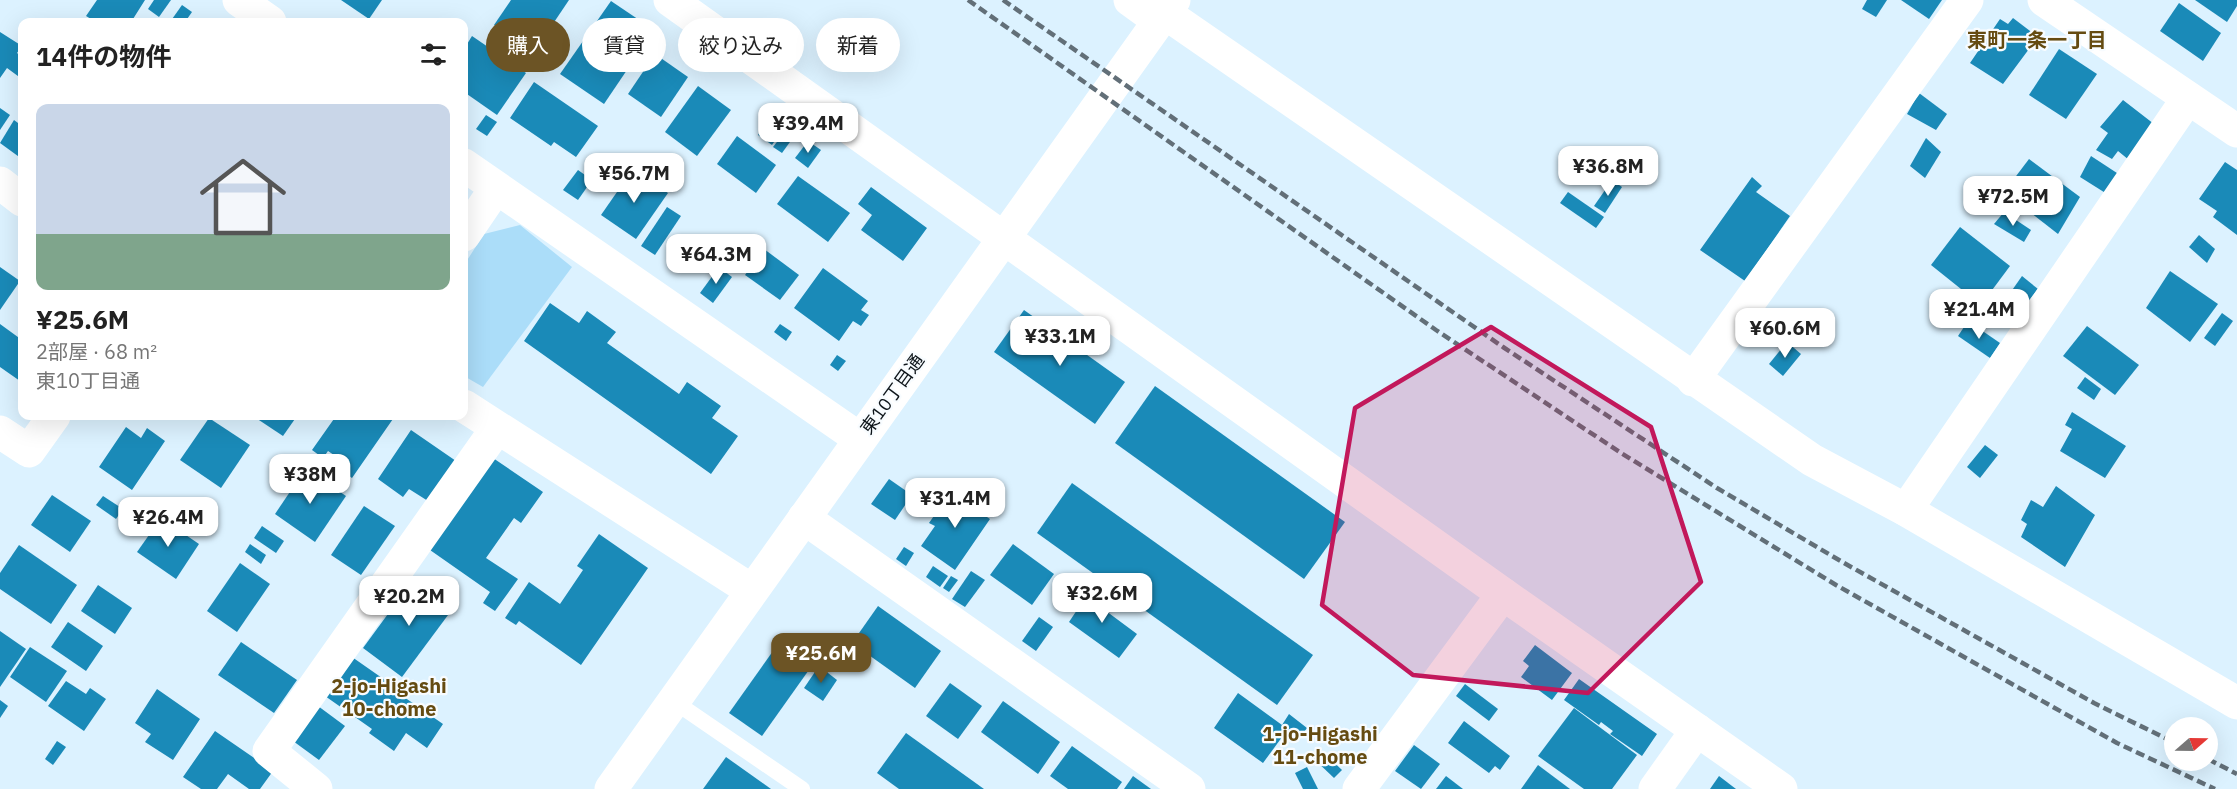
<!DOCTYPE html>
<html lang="ja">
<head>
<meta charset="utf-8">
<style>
	body { margin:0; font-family:"IBM Plex Sans","Noto Sans JP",sans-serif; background:#f6f6f6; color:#222; height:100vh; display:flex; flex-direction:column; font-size:22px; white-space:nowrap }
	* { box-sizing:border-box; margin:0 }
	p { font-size:20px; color:#767676 }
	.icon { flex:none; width:33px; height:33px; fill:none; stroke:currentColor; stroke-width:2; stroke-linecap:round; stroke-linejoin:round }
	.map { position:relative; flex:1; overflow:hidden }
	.sheet { position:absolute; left:18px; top:18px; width:450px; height:402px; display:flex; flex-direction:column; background:#fff; border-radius:12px; box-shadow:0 6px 24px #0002 }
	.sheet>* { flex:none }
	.guide { position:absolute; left:486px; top:18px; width:570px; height:54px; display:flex; gap:12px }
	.needle { width:39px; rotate:70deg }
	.buttons { position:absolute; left:2164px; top:717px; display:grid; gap:12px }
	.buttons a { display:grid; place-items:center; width:54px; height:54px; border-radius:50%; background:#fff; box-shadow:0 6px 24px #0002; font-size:30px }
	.price { position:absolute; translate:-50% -51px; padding:0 14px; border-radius:12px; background:#fff; color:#222; font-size:20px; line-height:39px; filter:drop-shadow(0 2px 3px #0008) }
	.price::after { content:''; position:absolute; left:50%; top:36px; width:18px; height:14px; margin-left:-9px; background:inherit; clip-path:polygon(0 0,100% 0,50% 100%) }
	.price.selected { background:#6c5425; color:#fff }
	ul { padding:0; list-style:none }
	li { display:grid; align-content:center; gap:12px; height:318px; padding:0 18px }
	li+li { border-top:2px solid #e0e0e0 }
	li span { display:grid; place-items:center; height:186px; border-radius:12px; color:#555 }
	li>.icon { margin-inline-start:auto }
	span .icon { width:108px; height:108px; fill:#fffc; stroke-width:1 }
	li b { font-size:26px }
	h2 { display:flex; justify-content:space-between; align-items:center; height:72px; padding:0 18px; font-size:26px }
	.tag { padding:0 21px; border-radius:27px; background:#fff; box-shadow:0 6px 24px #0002; font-size:21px; line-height:54px }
	.tag.selected { background:#6c5425; color:#fff }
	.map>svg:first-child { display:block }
	.green { fill:#abddf9 }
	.building { fill:#1a8ab8 }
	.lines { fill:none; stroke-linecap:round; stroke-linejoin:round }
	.service { stroke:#fff; stroke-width:16 }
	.minor { stroke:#fff; stroke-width:33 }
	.tertiary { stroke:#fff; stroke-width:33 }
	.rail { stroke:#626f78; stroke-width:4.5; stroke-dasharray:9 4.5; stroke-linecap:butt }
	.marked { fill:#c2185b; fill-opacity:0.2; stroke:#c2185b; stroke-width:4.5; stroke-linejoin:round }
	.labels { text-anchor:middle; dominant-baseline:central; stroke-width:4.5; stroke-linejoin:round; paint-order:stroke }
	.street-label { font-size:18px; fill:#0e151a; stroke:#f8fcff }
	.neighbourhood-label { font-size:20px; font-weight:bold; fill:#654b11; stroke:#f8fcff }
</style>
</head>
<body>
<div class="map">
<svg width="2237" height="789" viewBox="0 0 2237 789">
	<rect width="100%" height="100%" fill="#dcf2ff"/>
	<!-- green -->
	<path class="green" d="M520,225L572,267L483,387L464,376V265L484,234Z"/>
	<!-- building -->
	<g class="building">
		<path d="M97,0H145L133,19L138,22H96L86,16Z"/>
		<path d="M154,0H171L159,17L148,9Z"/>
		<path d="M341,0H382L369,19Z"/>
		<path d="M511,0H569L534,52L494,25Z"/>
		<path d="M1867,0H1887L1876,17L1862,9Z"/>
		<path d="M1901,0H1942L1929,19Z"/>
		<path d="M2195,0H2237V6L2227,22Z"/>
		<path d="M611,1L654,30L604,104L560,74Z"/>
		<path d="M2179,3L2221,33L2203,61L2160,31Z"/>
		<path d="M182,5L192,12L185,22H170Z"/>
		<path d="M2013,18L2038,37L2003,84L1970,63L2000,19L2008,24Z"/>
		<path d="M0,32L22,46L17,53L22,57V79L7,68L0,78Z"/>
		<path d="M472,36L526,73L497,115L464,92V49Z"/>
		<path d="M2059,49L2097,74L2066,119L2029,95Z"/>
		<path d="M655,54L688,77L661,117L628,94Z"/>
		<path d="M534,82L598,126L576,157L554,142L551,146L510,118Z"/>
		<path d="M698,86L731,110L697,156L665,132Z"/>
		<path d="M1919,93L1947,114L1936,130L1907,114Z"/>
		<path d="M2123,100L2154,124L2129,160L2118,151L2112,159L2096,150L2108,133L2100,127Z"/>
		<path d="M0,108L10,115L0,130Z"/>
		<path d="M774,113L787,123L772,145L758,135Z"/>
		<path d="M486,115L497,122L487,136L476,129Z"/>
		<path d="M14,120L22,126V159L0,143Z"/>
		<path d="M787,129L795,135L782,153L773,147Z"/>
		<path d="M737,136L776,165L756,193L717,164Z"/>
		<path d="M1926,138L1941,152L1925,178L1910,166Z"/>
		<path d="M808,141L821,150L808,168L795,158Z"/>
		<path d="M1632,150L1643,158L1625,185L1613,177Z"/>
		<path d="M2091,156L2120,175L2107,194L2080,177Z"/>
		<path d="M2029,159L2080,197L2058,234L2004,192Z"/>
		<path d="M2225,162L2237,170V235L2213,217L2217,211L2199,199Z"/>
		<path d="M633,169L668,193L636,239L601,215Z"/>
		<path d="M578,170L592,180L578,200L563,190Z"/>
		<path d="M798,176L850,213L828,242L777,204Z"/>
		<path d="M1752,177L1762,186L1756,192L1790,216L1745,281L1700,250Z"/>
		<path d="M1612,180L1622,187L1605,213L1594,206Z"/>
		<path d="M871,187L927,228L903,261L861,230L872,215L858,204Z"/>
		<path d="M1568,192L1604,217L1596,228L1560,203Z"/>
		<path d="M667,207L681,216L655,255L641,246Z"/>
		<path d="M2004,212L2031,230L2024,242L1994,224Z"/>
		<path d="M1960,227L2010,266L1981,305L1931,265Z"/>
		<path d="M2199,235L2215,249L2207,263L2189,247Z"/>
		<path d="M764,249L799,275L780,300L745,275Z"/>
		<path d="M0,267L20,281L0,310Z"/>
		<path d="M719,267L732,277L713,303L700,293Z"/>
		<path d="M823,268L868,301L861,310L869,315L861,326L853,321L839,341L794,308Z"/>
		<path d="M2170,271L2218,304L2190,342L2146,308Z"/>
		<path d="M2022,276L2038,289L2022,309L2008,296Z"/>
		<path d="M550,303L579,323L587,311L616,332L607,343L679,394L687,382L721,406L712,418L738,436L711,474L524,341Z"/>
		<path d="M1024,310L1125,382L1095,424L994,352Z"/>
		<path d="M2222,313L2233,321L2215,346L2204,338Z"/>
		<path d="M1968,321L2000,343L1990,358L1958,336Z"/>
		<path d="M0,324L22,340V378L20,381L0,367Z"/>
		<path d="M780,324L792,332L786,341L774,332Z"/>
		<path d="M2087,326L2139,365L2115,395L2063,356Z"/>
		<path d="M1787,342L1801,354L1783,376L1769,364Z"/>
		<path d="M837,355L846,361L838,371L830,365Z"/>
		<path d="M2085,377L2101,389L2094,400L2077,388Z"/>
		<path d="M1155,386L1345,522L1304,579L1115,443Z"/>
		<path d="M2072,412L2126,446L2105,478L2060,451L2072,429L2065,425Z"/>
		<path d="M253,416H297L283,436Z"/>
		<path d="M336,416H395L352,478L338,468L343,461L328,451L323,458L312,450Z"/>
		<path d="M209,418L250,445L221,488L180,460Z"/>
		<path d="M126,427L141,438L147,428L165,441L132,490L99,467Z"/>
		<path d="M411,430L456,461L428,501L409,489L403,497L378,479Z"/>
		<path d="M1985,445L1998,455L1980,478L1967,467Z"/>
		<path d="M493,458L543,492L521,523L514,518L486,558L518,579L495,611L483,603L490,592L430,550Z"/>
		<path d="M306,468L346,496L315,542L275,514Z"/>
		<path d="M889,479L912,495L895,520L871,504Z"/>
		<path d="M1072,483L1313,655L1277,705L1037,533Z"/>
		<path d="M2056,486L2095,515L2065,567L2021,537L2027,524L2021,520L2031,500L2043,507Z"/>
		<path d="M954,487L970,497L966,503L990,519L955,570L921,546L935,526L929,523Z"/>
		<path d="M52,495L91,521L70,552L31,525Z"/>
		<path d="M103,496L123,509L116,519L96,505Z"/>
		<path d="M364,506L395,526L361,575L331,555Z"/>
		<path d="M161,518L199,544L176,579L137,552Z"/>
		<path d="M262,526L284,541L276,553L254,538Z"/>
		<path d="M599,534L648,568L581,665L519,621L516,625L505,618L529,582L560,604L583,570L577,566Z"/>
		<path d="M250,544L266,555L261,564L245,552Z"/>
		<path d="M1013,544L1054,574L1032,605L990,575Z"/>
		<path d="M19,545L77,585L51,624L0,589V573Z"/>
		<path d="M904,547L914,553L906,566L896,559Z"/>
		<path d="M240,563L270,584L237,632L207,611Z"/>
		<path d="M933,566L948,576L940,587L926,577Z"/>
		<path d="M971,571L985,580L965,607L952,599Z"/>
		<path d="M951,576L958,580L949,592L943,588Z"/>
		<path d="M415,577L454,607L402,677L363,648Z"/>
		<path d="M98,585L132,608L115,634L81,611Z"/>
		<path d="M1091,589L1112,603L1106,611L1137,634L1119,658L1069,622Z"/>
		<path d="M878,606L941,651L915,688L852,643Z"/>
		<path d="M1039,617L1053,627L1036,651L1022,641Z"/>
		<path d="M68,622L103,646L86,671L51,647Z"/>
		<path d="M0,631L26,649L0,687Z"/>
		<path d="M241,642L297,680L274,713L218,675Z"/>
		<path d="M778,644L811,667L762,736L729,713Z"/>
		<path d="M1535,645L1572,673L1552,700L1521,677L1529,666L1523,661Z"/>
		<path d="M30,647L67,671L46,702L10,677Z"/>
		<path d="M352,657L405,694L404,697L443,724L427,748L406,733L394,751L369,733L372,729L325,696Z"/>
		<path d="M819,666L837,680L823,701L804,688Z"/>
		<path d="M1579,679L1657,734L1642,756L1610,734L1613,731L1601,722L1599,725L1564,700Z"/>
		<path d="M66,681L86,694L90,688L106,699L84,731L48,706Z"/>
		<path d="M950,683L982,706L958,739L926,716Z"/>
		<path d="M1465,684L1498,709L1489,721L1456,696Z"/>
		<path d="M157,689L200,719L173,760L145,742L151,734L135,723Z"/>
		<path d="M1238,693L1282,725L1289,714L1307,728L1297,742L1285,733L1263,763L1214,728Z"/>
		<path d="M0,700L8,706L0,718Z"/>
		<path d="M1003,701L1060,742L1038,774L981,732Z"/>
		<path d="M318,706L345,726L319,760L293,741Z"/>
		<path d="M1574,708L1637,755L1612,789H1584L1538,756Z"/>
		<path d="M1464,721L1510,756L1500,770L1495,766L1489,773L1448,743Z"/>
		<path d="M215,731L273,771L260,789H249L228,774L217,789H201L183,777Z"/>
		<path d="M906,733L984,789H899L877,773Z"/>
		<path d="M57,741L66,747L53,765L45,759Z"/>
		<path d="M1414,745L1440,764L1421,789L1395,771Z"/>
		<path d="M1072,746L1122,782L1117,789H1068L1050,776Z"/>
		<path d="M1321,750L1342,770L1334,778L1313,758Z"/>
		<path d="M726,757L771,789H703Z"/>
		<path d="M1538,765L1570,789H1521Z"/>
		<path d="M1307,767L1318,789H1303L1295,773Z"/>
		<path d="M1133,776L1151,789H1124Z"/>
		<path d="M1446,776L1463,789H1436Z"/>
		<path d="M1719,776L1736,789H1710Z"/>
	</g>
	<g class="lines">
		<!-- service -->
		<path class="service" d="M675,702L802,789"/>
		<!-- minor -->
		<g class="minor">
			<path d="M239,0L270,22"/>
			<path d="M1130,0L1159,21"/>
			<path d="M2044,0L2237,131"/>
			<path d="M1165,13L1812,460L1906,510L2237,703"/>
			<path d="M464,165L860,439"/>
			<path d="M464,235L496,188"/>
			<path d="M1693,380L1967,0"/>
			<path d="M0,432L29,451L54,416"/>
			<path d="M1906,510L2188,98"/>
			<path d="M804,518L1189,789"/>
			<path d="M316,789L269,751L497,428"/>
			<path d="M1359,789L1503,594"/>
			<path d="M1655,789L1697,730"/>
		</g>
		<!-- tertiary -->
		<g class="tertiary">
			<path d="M670,0L1503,594L1781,789"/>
			<path d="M0,183L22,200"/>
			<path d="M464,406L751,590"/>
			<path d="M611,789L1174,0"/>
		</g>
		<!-- rail -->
		<g class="rail">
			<path d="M968,0L1436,330L1621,453L1836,585L2117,743L2215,789"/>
			<path d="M1003,0L1503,347L1717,488L1844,563L2094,703L2175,743"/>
			<path d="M2208,759L2237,774"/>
		</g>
	</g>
	<!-- marked area -->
	<path class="marked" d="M1491,327L1651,427L1701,582L1588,693L1413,675L1322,605L1355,408Z"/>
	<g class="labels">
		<!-- street labels -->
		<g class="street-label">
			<text transform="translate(892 394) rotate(-54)">東10丁目通</text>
		</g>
		<!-- neighbourhood labels -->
		<g class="neighbourhood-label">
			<text x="2037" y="39">東町一条一丁目</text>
			<text x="389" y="685">2-jo-Higashi<tspan x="389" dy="23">10-chome</tspan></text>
			<text x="1320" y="733">1-jo-Higashi<tspan x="1320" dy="23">11-chome</tspan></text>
		</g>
	</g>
</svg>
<div class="buttons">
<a><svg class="needle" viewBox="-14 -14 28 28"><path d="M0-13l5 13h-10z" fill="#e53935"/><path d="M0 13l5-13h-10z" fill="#767676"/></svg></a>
</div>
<b class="price" style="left:808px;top:154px">¥39.4M</b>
<b class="price" style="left:1608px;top:197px">¥36.8M</b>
<b class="price" style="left:634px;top:204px">¥56.7M</b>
<b class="price" style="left:2013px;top:227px">¥72.5M</b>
<b class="price" style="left:716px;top:285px">¥64.3M</b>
<b class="price" style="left:1979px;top:340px">¥21.4M</b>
<b class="price" style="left:1785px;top:359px">¥60.6M</b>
<b class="price" style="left:1060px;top:367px">¥33.1M</b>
<b class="price" style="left:310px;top:505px">¥38M</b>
<b class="price" style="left:955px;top:529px">¥31.4M</b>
<b class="price" style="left:168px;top:548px">¥26.4M</b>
<b class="price" style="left:1102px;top:624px">¥32.6M</b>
<b class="price" style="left:409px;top:627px">¥20.2M</b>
<b class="price selected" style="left:821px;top:684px">¥25.6M</b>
<div class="guide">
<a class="tag selected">購入</a>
<a class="tag">賃貸</a>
<a class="tag">絞り込み</a>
<a class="tag">新着</a>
</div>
<section class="sheet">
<h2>14件の物件<svg class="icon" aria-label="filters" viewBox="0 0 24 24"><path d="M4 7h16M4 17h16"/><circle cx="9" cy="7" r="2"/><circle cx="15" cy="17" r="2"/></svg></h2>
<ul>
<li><span style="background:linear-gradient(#c9d6e8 70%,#7fa58c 0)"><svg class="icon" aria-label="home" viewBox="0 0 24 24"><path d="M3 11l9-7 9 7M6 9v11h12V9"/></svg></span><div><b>¥25.6M</b><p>2部屋 · 68 m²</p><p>東10丁目通</p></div></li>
</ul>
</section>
</div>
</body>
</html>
